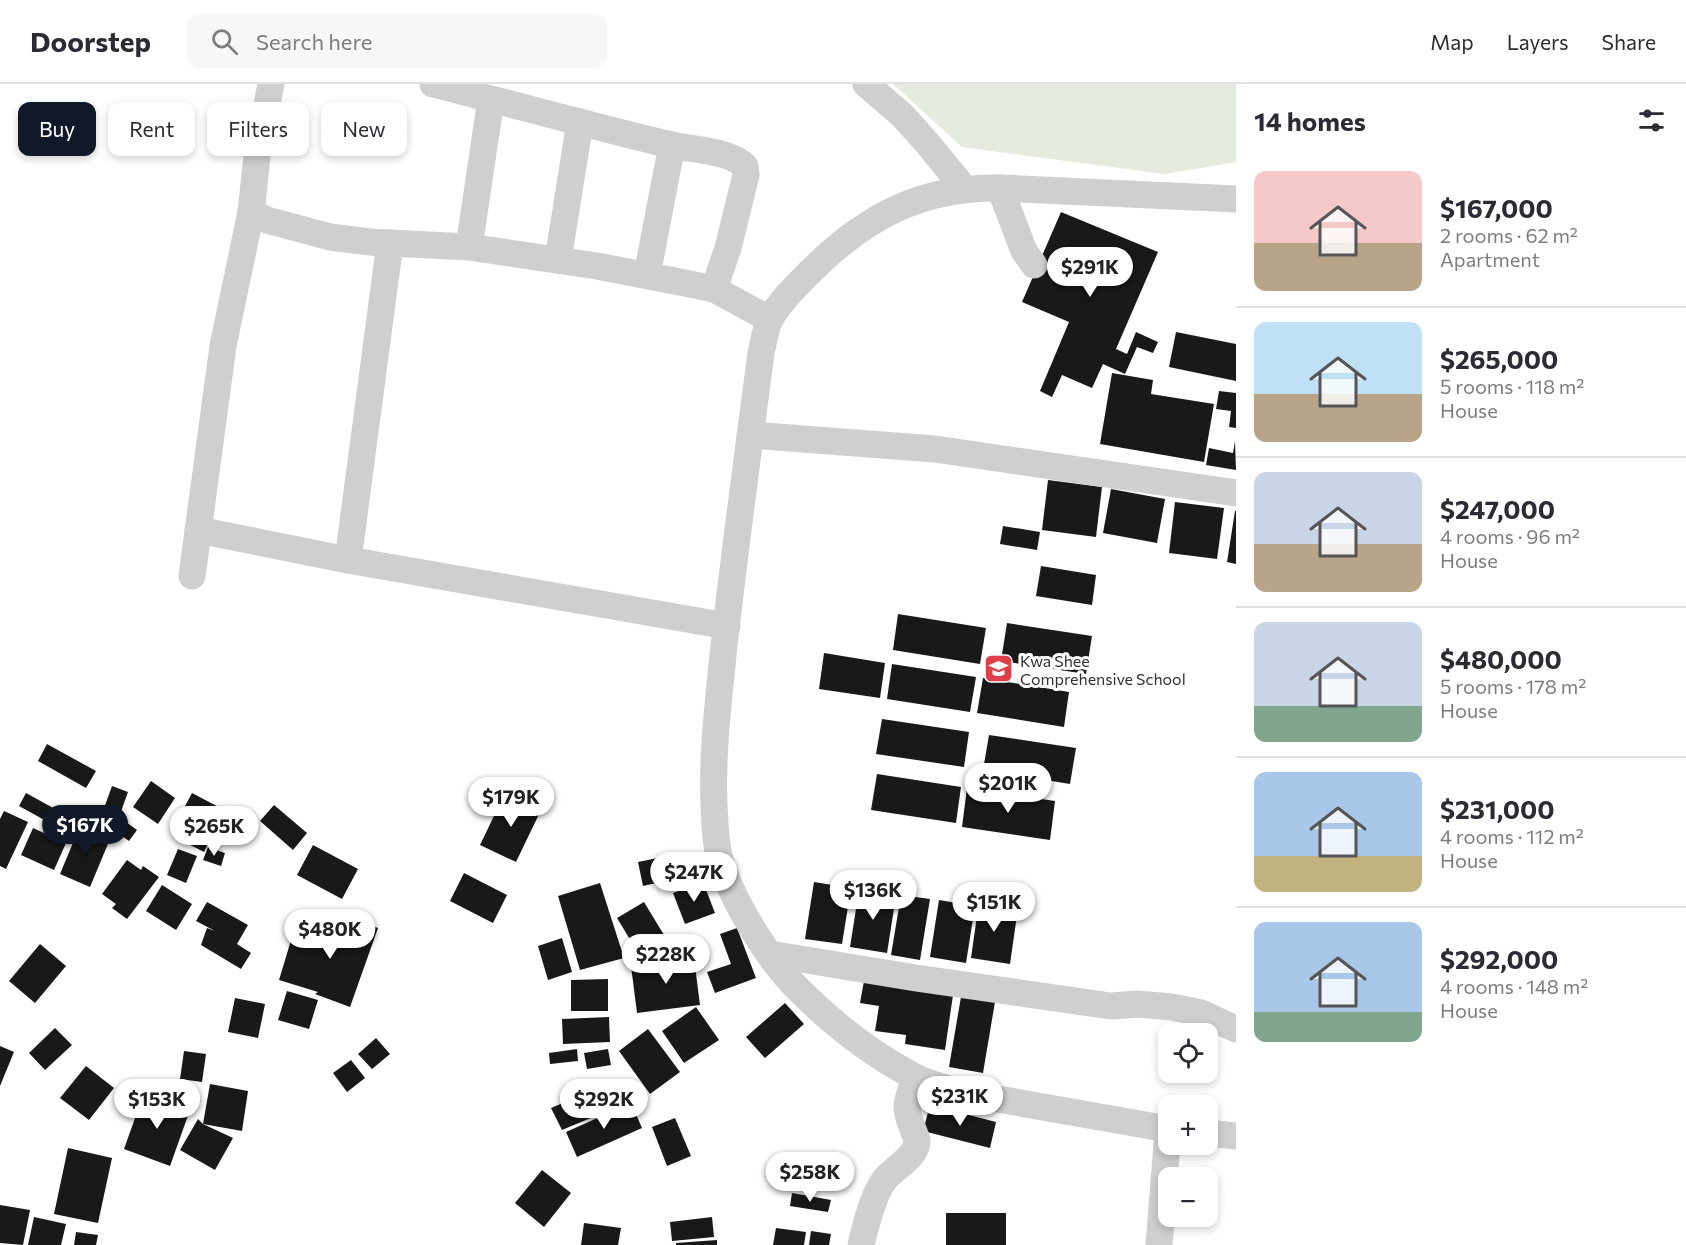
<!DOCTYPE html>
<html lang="en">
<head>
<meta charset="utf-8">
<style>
	body { margin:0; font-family:Commissioner,sans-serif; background:#f7f7f7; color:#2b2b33; height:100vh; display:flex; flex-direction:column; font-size:22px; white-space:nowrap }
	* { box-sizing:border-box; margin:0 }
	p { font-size:20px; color:#7c7c81 }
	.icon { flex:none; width:33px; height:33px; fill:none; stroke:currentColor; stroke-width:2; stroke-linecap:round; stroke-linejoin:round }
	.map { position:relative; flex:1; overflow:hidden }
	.details { display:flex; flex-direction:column; background:#fff; width:450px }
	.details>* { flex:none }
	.guide { position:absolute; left:18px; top:18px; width:570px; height:54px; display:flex; gap:12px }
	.controls { position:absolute; left:1158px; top:939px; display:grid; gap:12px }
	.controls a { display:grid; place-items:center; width:60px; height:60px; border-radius:12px; background:#fff; box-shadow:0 3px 9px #0003; font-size:30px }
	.price { position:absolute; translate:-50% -51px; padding:0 14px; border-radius:21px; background:#fff; color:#222; font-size:20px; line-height:39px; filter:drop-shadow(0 2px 3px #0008) }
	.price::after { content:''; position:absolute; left:50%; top:36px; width:18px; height:14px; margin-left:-9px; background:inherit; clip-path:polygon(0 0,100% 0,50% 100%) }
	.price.current { background:#111827; color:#fff }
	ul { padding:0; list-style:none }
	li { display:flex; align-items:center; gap:18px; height:150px; padding:0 18px }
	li+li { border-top:2px solid #e1e1e2 }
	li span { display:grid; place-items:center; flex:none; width:168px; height:120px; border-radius:12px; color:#555 }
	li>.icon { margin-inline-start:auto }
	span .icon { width:72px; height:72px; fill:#fffc; stroke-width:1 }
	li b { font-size:26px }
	h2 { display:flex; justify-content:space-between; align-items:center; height:72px; padding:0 18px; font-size:26px }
	.chip { padding:0 21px; border-radius:12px; background:#fff; box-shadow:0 3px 9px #0003; font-size:21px; line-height:54px }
	.chip.current { background:#111827; color:#fff }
	header { display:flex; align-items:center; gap:36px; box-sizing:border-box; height:84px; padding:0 30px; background:#fff; border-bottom:2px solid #e1e1e2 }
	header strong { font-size:28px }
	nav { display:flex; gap:33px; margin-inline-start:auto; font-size:21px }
	.search { width:420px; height:54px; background:#f7f7f7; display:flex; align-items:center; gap:15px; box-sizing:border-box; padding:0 21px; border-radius:12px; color:#7c7c81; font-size:22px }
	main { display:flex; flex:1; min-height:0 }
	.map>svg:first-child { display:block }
	.green { fill:#e5ebde }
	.building { fill:#191919 }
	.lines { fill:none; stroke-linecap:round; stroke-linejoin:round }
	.minor { stroke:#cfcfcf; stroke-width:27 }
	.labels { text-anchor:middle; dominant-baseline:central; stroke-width:6; stroke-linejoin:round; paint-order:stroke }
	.poi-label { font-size:16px; fill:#323232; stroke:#fff; text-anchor:start }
</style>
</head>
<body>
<header>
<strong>Doorstep</strong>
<div class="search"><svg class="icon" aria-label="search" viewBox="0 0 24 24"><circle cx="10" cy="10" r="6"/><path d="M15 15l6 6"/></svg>Search here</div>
<nav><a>Map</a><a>Layers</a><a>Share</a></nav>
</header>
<main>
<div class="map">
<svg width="1236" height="1161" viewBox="0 0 1236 1161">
	<rect width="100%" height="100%" fill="#fff"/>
	<!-- green -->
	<path class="green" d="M893,0H1236V78L1164,90L962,63Z"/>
	<!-- building -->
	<g class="building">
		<path d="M1061,128L1158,168L1116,265L1127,270L1136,248L1158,258L1153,269L1137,263L1125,290L1103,280L1092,304L1062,291L1052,313L1040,307L1069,238L1022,218Z"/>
		<path d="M1176,248L1236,260V297L1169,283Z"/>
		<path d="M1112,289L1153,296L1151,310L1214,320L1204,378L1100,360Z"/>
		<path d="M1219,307L1236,309V344L1229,343L1231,327L1216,325Z"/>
		<path d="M1235,357L1236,386L1206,381L1209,364L1233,369Z"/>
		<path d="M1048,396L1102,403L1096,453L1042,446Z"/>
		<path d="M1111,405L1165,415L1157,459L1103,449Z"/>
		<path d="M1175,418L1224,424L1217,475L1169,469Z"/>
		<path d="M1235,427H1236V480L1227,478Z"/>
		<path d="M1003,442L1040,448L1037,466L1000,460Z"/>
		<path d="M1041,482L1096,491L1092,521L1036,512Z"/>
		<path d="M898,530L986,544L980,580L893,566Z"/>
		<path d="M1007,539L1092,552L1086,590L1001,577Z"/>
		<path d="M824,569L885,579L880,614L819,605Z"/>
		<path d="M892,580L976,593L970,628L887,615Z"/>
		<path d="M983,594L1069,608L1064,643L977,629Z"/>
		<path d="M882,635L969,648L964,683L876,670Z"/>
		<path d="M989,651L1076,664L1070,700L983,686Z"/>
		<path d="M47,660L96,687L86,704L38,677Z"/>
		<path d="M877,690L961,703L956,739L871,726Z"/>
		<path d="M151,697L175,714L158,740L133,723Z"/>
		<path d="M112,702L128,708L119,733L103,727Z"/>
		<path d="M967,704L1055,717L1050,756L962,743Z"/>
		<path d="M26,709L55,725L48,738L19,722Z"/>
		<path d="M192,709L247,738L239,756L184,724Z"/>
		<path d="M505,709L541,726L516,778L480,761Z"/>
		<path d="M274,721L307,749L293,766L260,737Z"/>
		<path d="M4,727L28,738L6,785L0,782V735Z"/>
		<path d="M185,732L214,747L204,768L175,753Z"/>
		<path d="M119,733L137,746L129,757L112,745Z"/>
		<path d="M80,742L110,755L90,803L60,790Z"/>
		<path d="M33,744L66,759L54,786L21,771Z"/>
		<path d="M313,761L358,785L342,815L297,791Z"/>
		<path d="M208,763L225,769L221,782L203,776Z"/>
		<path d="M178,765L197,772L186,799L167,791Z"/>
		<path d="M687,768L692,791L643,802L638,778Z"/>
		<path d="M127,776L141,786L143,782L159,793L127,835L112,824L116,820L102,810Z"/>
		<path d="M464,789L507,811L493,839L450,817Z"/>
		<path d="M703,798L715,829L685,840L673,809Z"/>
		<path d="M814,798L851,804L842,860L805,855Z"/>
		<path d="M600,799L624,874L580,886L558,812Z"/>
		<path d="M162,801L192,820L176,846L146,827Z"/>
		<path d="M859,806L896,812L887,869L850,863Z"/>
		<path d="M901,811L930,815L920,876L891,871Z"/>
		<path d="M939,816L975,822L966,879L930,873Z"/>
		<path d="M207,818L248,841L237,860L251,869L241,885L201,861L207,844L215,847L196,837Z"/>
		<path d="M644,818L664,851L637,867L617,834Z"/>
		<path d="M979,818L1018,824L1010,880L971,874Z"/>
		<path d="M342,832L378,844L350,923L315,910L318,908L279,896L295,843L334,855Z"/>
		<path d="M737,844L756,894L715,909L707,888L731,880L720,850Z"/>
		<path d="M562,854L572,888L548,896L538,862Z"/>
		<path d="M40,860L66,882L35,919L9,897Z"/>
		<path d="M694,874L700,921L637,929L631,882Z"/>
		<path d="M608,895V927H571V896Z"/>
		<path d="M864,897L953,911L945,966L905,960L906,951L875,947L879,922L860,919Z"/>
		<path d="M287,907L318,916L309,945L278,936Z"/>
		<path d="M962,907L996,912L983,989L949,983Z"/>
		<path d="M235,914L265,920L258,954L228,948Z"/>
		<path d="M785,919L804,940L765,974L746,953Z"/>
		<path d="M696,923L719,956L684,979L662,947Z"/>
		<path d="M609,933L610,958L563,960L562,935Z"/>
		<path d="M55,944L72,961L45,986L29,969Z"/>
		<path d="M648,945L680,988L650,1010L619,967Z"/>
		<path d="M376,954L390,970L372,985L358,970Z"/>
		<path d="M0,962L14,968L0,1002Z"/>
		<path d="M577,965L578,977L550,980L549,969Z"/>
		<path d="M608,965L611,981L587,985L584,969Z"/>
		<path d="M184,967L206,970L202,998L180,995Z"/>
		<path d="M351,976L365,994L347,1008L333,989Z"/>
		<path d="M86,982L114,1004L89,1036L60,1014Z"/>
		<path d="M619,995L629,1018L562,1046L551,1024Z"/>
		<path d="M210,1000L248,1007L242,1047L203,1040Z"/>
		<path d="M144,1009L190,1026L170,1082L124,1065Z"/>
		<path d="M631,1019L642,1044L577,1073L566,1048Z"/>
		<path d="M930,1021L996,1038L990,1064L923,1047Z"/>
		<path d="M675,1034L691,1072L667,1082L652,1043Z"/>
		<path d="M198,1035L203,1040L233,1054L215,1086L180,1066Z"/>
		<path d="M68,1064L112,1074L98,1139L54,1130Z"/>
		<path d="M542,1086L571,1109L544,1143L515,1119Z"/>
		<path d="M792,1109L831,1116L828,1128L790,1122Z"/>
		<path d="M0,1121L30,1126L23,1161L0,1159Z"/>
		<rect x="946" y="1129" width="60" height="32"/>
		<path d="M34,1133L66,1140L61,1161H28Z"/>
		<path d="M712,1133L714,1153L672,1157L670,1138Z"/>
		<path d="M584,1139L621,1144L618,1161H581Z"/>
		<path d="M776,1144L806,1148L804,1161H773Z"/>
		<path d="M811,1147L831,1150L829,1161H809Z"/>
		<path d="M76,1148L98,1151L96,1161H74Z"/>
		<path d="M717,1156V1161H676V1159Z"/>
	</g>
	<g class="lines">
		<!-- minor -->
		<g class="minor">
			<path d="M271,0L257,72L251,128L267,136L330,153L370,158L469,163L597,182L690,200L714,205L769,235"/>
			<path d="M433,0C512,20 591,42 671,61C692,66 729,66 745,82L746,91L728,164L714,205"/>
			<path d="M866,0L903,32L928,60L964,104"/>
			<path d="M1000,104L1024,167L1034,181"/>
			<path d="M390,159L348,476L727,542"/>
			<path d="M469,163L491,15"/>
			<path d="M558,176L580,38"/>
			<path d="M647,191L672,61"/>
			<path d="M750,351L935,365L1236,409"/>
			<path d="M198,446L348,476"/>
			<path d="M192,492L223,262L251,128"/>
			<path d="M770,870L916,894L1111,922L1137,920L1172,923L1201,929L1236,945"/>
			<path d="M1168,1045L958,1008C944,1003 928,1000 915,993C873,971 832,939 799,906C770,878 733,818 721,779C715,760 715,740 714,720C712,670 718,621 723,571C734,470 748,370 761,269C764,258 765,243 771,234C781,216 798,200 813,185C867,132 922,103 1000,104L1236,115"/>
			<path d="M1208,1049L1236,1052"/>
			<path d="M861,1161C865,1143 874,1109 885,1095C895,1083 918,1072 917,1056C906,1025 902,1026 916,994"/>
			<path d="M1159,1161L1168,1047"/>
		</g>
	</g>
	<!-- icons -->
	<defs>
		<symbol id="school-square" viewBox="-11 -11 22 22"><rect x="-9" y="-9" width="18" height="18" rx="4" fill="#de3f49" stroke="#fff"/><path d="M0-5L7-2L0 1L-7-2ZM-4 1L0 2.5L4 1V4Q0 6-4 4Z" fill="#fff"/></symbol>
	</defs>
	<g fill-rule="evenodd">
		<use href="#school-square" x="982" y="568" width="33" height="33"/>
	</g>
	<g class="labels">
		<!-- poi labels -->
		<g class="poi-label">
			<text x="1020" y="576">Kwa Shee<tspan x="1020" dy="18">Comprehensive School</tspan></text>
		</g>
	</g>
</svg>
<div class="controls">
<a><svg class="icon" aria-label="locate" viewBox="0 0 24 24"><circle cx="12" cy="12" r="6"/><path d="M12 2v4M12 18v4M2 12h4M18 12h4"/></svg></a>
<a>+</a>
<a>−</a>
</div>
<b class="price" style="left:1090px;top:214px">$291K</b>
<b class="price" style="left:1008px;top:730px">$201K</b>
<b class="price" style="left:511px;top:744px">$179K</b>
<b class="price current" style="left:85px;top:772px">$167K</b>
<b class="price" style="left:214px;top:773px">$265K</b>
<b class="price" style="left:694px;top:819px">$247K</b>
<b class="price" style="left:873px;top:837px">$136K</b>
<b class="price" style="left:994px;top:849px">$151K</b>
<b class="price" style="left:330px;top:876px">$480K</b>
<b class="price" style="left:666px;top:901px">$228K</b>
<b class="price" style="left:960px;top:1043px">$231K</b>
<b class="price" style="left:157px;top:1046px">$153K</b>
<b class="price" style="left:604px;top:1046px">$292K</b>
<b class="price" style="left:810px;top:1119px">$258K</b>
<div class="guide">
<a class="chip current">Buy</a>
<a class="chip">Rent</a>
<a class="chip">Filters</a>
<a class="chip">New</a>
</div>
</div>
<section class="details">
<h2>14 homes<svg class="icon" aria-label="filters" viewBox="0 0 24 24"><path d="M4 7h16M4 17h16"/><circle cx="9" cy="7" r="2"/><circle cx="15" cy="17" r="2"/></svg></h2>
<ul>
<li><span style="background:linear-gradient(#f6c9c9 60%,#b9a48a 0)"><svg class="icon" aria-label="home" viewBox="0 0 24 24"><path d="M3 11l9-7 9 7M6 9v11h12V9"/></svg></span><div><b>$167,000</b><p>2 rooms · 62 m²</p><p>Apartment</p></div></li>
<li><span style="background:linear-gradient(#bfe0f5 60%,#b9a48a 0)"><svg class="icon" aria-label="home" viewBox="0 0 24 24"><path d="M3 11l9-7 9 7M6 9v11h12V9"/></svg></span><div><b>$265,000</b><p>5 rooms · 118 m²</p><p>House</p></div></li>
<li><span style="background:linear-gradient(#c9d6e8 60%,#b9a48a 0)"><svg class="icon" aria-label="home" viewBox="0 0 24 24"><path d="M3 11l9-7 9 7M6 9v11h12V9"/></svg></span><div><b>$247,000</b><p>4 rooms · 96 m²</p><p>House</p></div></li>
<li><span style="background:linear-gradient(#c9d6e8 70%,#7fa58c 0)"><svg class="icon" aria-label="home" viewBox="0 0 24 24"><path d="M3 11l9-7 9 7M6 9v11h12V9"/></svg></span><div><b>$480,000</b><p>5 rooms · 178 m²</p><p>House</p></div></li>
<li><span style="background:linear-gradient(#a9c7e8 70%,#c2b280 0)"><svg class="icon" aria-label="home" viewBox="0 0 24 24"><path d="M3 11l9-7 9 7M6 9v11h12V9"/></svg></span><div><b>$231,000</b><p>4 rooms · 112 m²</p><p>House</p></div></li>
<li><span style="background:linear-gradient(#a9c7e8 75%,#7fa58c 0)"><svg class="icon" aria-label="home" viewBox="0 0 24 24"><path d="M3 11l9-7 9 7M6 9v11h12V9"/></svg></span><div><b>$292,000</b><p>4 rooms · 148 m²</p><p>House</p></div></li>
</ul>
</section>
</main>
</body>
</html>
